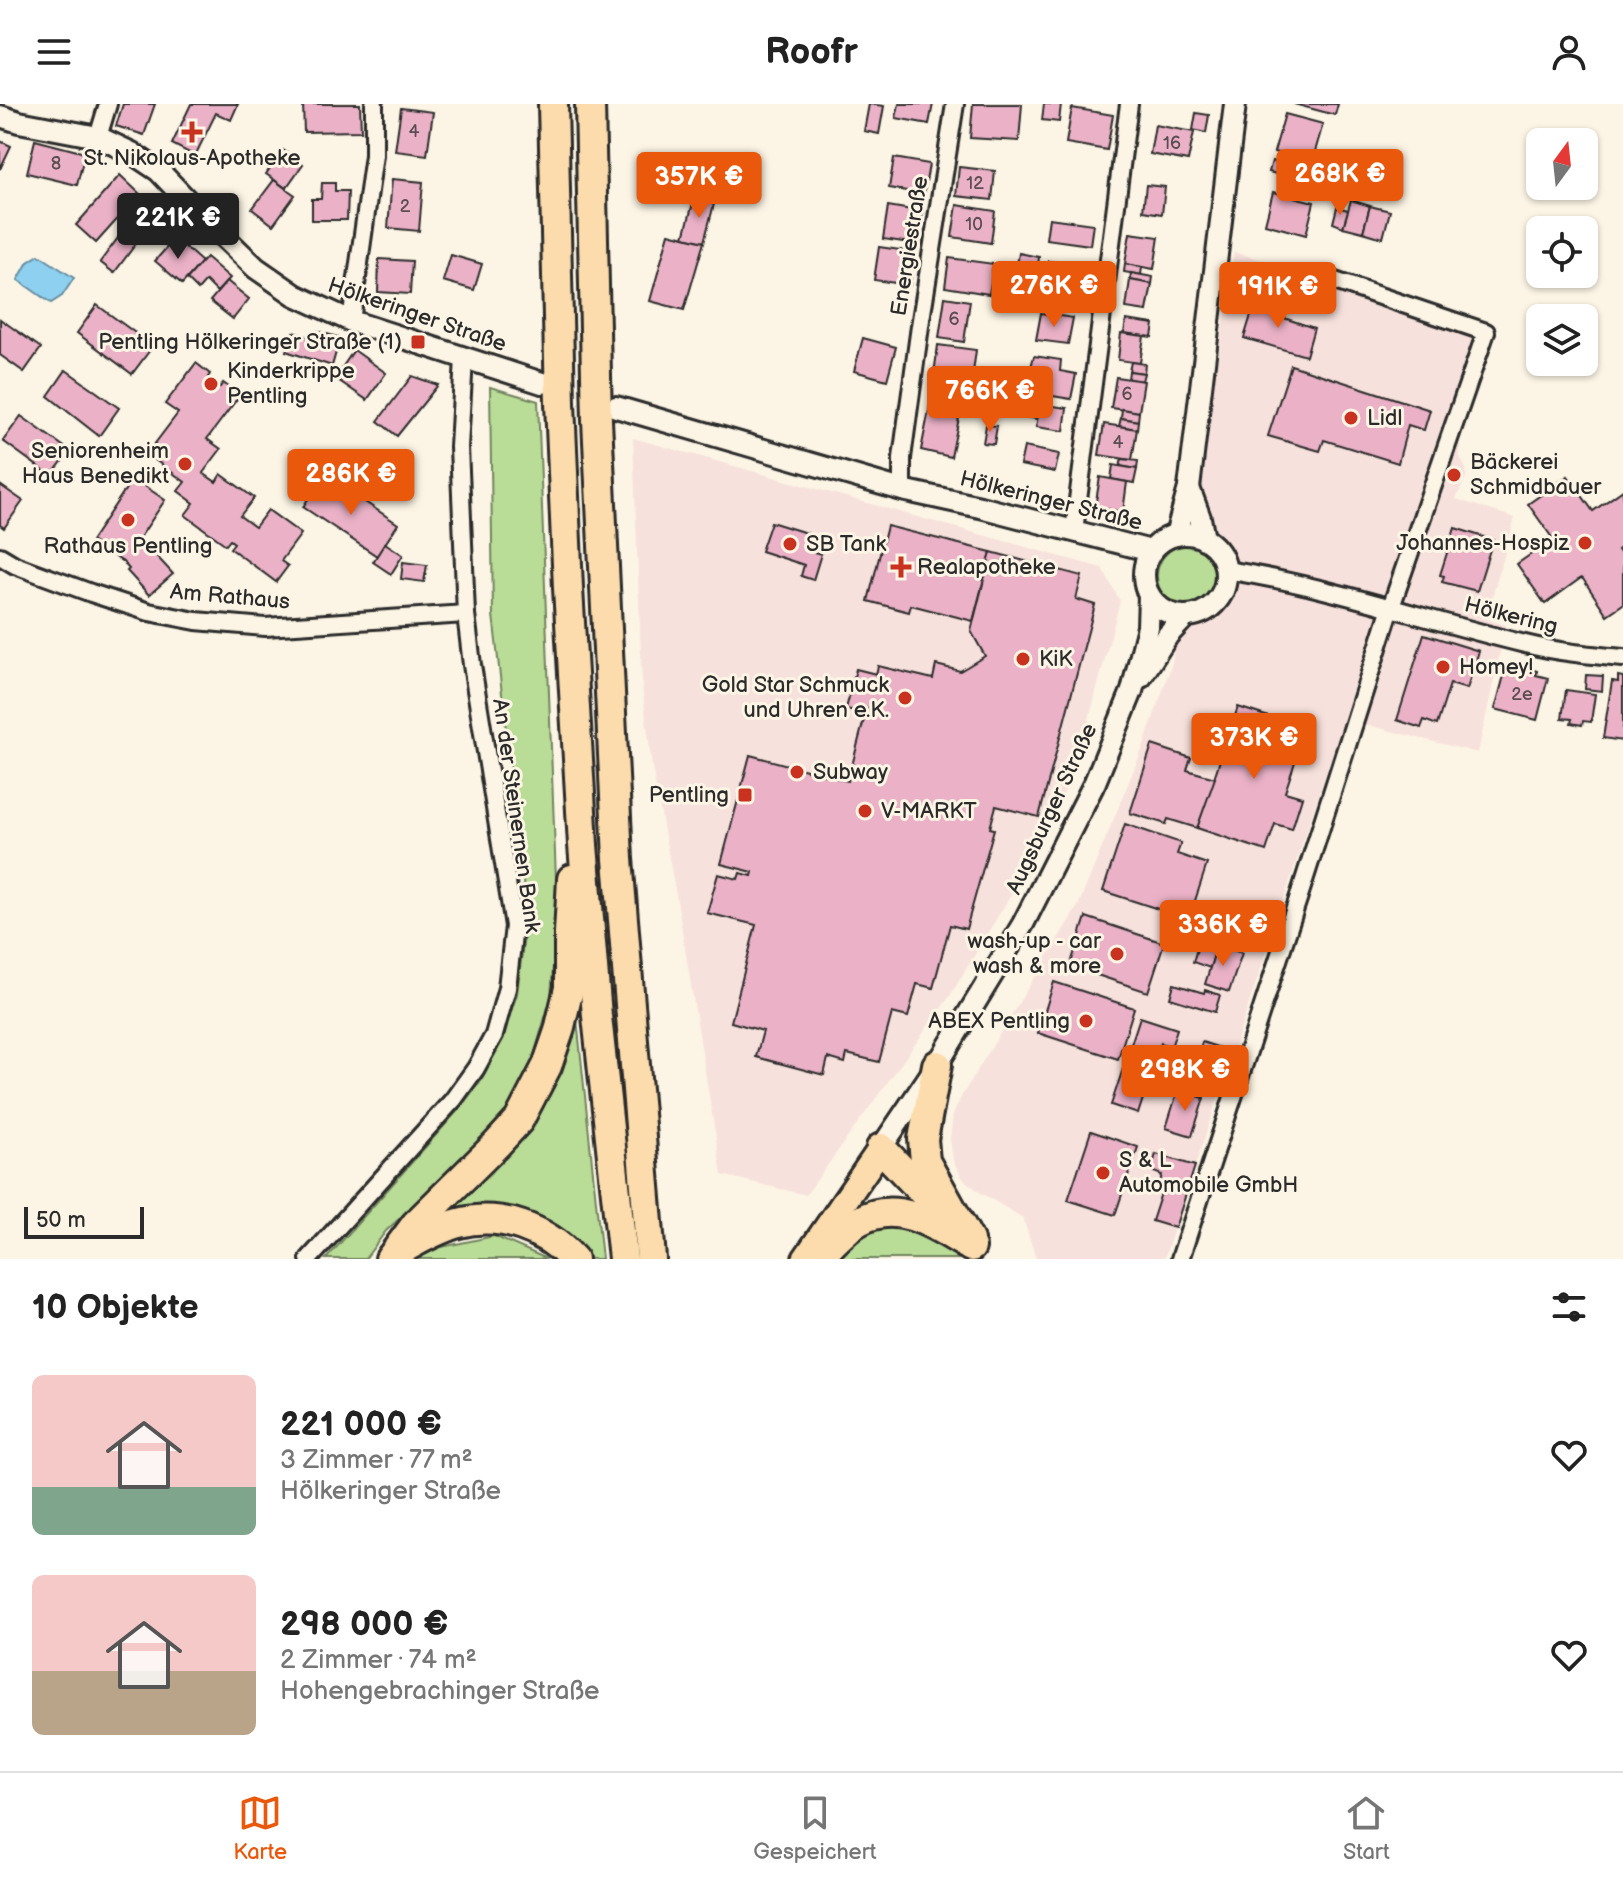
<!DOCTYPE html>
<html lang="de">
<head>
<meta charset="utf-8">
<style>
	body { margin:0; font-family:"Balsamiq Sans",sans-serif; background:#f2f2f2; color:#222; height:100vh; display:flex; flex-direction:column; font-size:30px; white-space:nowrap }
	* { box-sizing:border-box; margin:0 }
	p { font-size:26px; color:#767676 }
	.icon { flex:none; width:44px; height:44px; fill:none; stroke:currentColor; stroke-width:2; stroke-linecap:round; stroke-linejoin:round }
	.map { position:relative; height:1155px; overflow:hidden }
	.details { display:flex; flex-direction:column; background:#fff; flex:1 }
	.details>* { flex:none }
	.needle { width:52px; rotate:15deg }
	.fabs { position:absolute; left:1526px; top:24px; display:grid; gap:16px }
	.fabs a { display:grid; place-items:center; width:72px; height:72px; border-radius:12px; background:#fff; box-shadow:0 2px 6px #0004; font-size:40px }
	.scale { position:absolute; left:24px; bottom:20px; width:120px; box-sizing:border-box; padding-left:8px; border:4px solid #2b2b2b; border-top:0; font-size:22px; line-height:28px; white-space:nowrap; color:#2b2b2b; -webkit-text-stroke:6px #fcf5e5; paint-order:stroke }
	.price { position:absolute; translate:-50% -68px; padding:0 18px; border-radius:8px; background:#ea580c; color:#fff; font-size:26px; line-height:52px; filter:drop-shadow(0 2px 4px #0008) }
	.price::after { content:''; position:absolute; left:50%; top:48px; width:24px; height:18px; margin-left:-12px; background:inherit; clip-path:polygon(0 0,100% 0,50% 100%) }
	.price.current { background:#222; color:#fff }
	ul { padding:0; list-style:none }
	li { display:flex; align-items:center; gap:24px; height:200px; padding:0 32px }
	li span { display:grid; place-items:center; flex:none; width:224px; height:160px; border-radius:12px; color:#555 }
	li>.icon { margin-inline-start:auto }
	span .icon { width:96px; height:96px; fill:#fffc; stroke-width:1 }
	li b { font-size:34px }
	h2 { display:flex; justify-content:space-between; align-items:center; height:96px; padding:0 32px; font-size:34px }
	header { display:flex; justify-content:space-between; align-items:center; height:104px; padding:0 32px; background:#fff; font-size:36px; font-weight:800 }
	.menu { display:flex; justify-content:space-around; align-items:center; height:112px; border-top:2px solid #e0e0e0; background:#fff; font-size:22px; color:#767676 }
	.menu a { display:grid; justify-items:center; gap:4px }
	.menu .current { color:#ea580c }
	.map>svg:first-child { display:block }
	.built { fill:#f7e1dc }
	.green { fill:#b9dc96; stroke:#728460; stroke-width:2 }
	.water { fill:#8ed0ef; stroke:#668ea1; stroke-width:2 }
	.building { fill:#ebb2c7; stroke:#2b2b2b; stroke-width:2 }
	.lines { fill:none; stroke-linecap:round; stroke-linejoin:round }
	.minor-casing { stroke:#2b2b2b; stroke-width:22 }
	.tertiary-casing { stroke:#2b2b2b; stroke-width:26 }
	.primary-casing { stroke:#2b2b2b; stroke-width:30 }
	.motorway-casing { stroke:#2b2b2b; stroke-width:34 }
	.minor { stroke:#fcf5e5; stroke-width:16 }
	.tertiary { stroke:#fcf5e5; stroke-width:20 }
	.primary { stroke:#fcdcac; stroke-width:24 }
	.motorway { stroke:#fcdcac; stroke-width:28 }
	.poi-dot { fill:#c8321e; stroke:#fcf5e5; stroke-width:3 }
	.labels { text-anchor:middle; dominant-baseline:central; stroke-width:6; stroke-linejoin:round; paint-order:stroke }
	.number-label { font-size:18px; fill:#5b4d52 }
	.poi-label { font-size:22px; fill:#2b2b2b; stroke:#fcf5e5; text-anchor:start }
	.street-label { font-size:22px; fill:#2b2b2b; stroke:#fcf5e5 }
</style>
</head>
<body>
<header><svg class="icon" aria-label="menu" viewBox="0 0 24 24"><path d="M4 6h16M4 12h16M4 18h16"/></svg>Roofr<svg class="icon" aria-label="person" viewBox="0 0 24 24"><circle cx="12" cy="8" r="4"/><path d="M4 21q1-7 8-7t8 7"/></svg></header>
<div class="map">
<svg width="1623" height="1155" viewBox="0 0 1623 1155">
	<rect width="100%" height="100%" fill="#fcf5e5"/>
	<filter id="ink" filterUnits="userSpaceOnUse"><feTurbulence type="fractalNoise" baseFrequency=".0125" numOctaves="2"/><feDisplacementMap in="SourceGraphic" scale="16" xChannelSelector="R" yChannelSelector="G"/><feConvolveMatrix kernelMatrix="1 2 1 2 8 2 1 2 1" color-interpolation-filters="sRGB"/></filter>
	<g filter="url(#ink)">
		<!-- built -->
		<g class="built">
			<path d="M1234,148L1310,170L1345,192L1382,204L1389,184L1496,223L1460,336V353L1466,365V373L1456,395L1515,414L1486,515L1506,521L1478,649L1371,622L1342,621L1164,1155H1036L1023,1114L981,1089L963,1075L953,1057L950,1035L953,1011L961,993L1078,802L1144,641L1172,559Z"/>
			<path d="M633,334L1102,464L1120,497L1081,646L1056,709L1015,784L950,892L806,1091L722,1071L678,802L652,663L642,581Z"/>
		</g>
		<!-- green -->
		<g class="green">
			<path d="M490,283L538,297L557,803L551,893L532,958L506,1010L480,1039L386,1127L365,1155H326L460,1004L482,975L502,934L517,890L525,823L523,774L493,511Z"/>
			<circle cx="1188" cy="472" r="31"/>
			<path d="M575,896L602,1155H585L562,1133L428,1121L485,1067Z"/>
			<path d="M911,1119L956,1146L962,1155H828L865,1121Z"/>
			<path d="M494,1132L547,1155H418L423,1147Z"/>
		</g>
		<!-- water -->
		<path class="water" d="M39,151L74,174L62,192L51,199L18,176L28,158Z"/>
		<!-- building -->
		<g class="building">
			<path d="M123,0H155L144,31L116,22Z"/>
			<path d="M191,0H238L231,16L216,9L195,52L172,40Z"/>
			<path d="M303,0H360L361,27L304,28Z"/>
			<path d="M869,0L884,2L879,30L864,27Z"/>
			<path d="M899,0H933L929,20L896,14Z"/>
			<path d="M973,0H1022L1019,37L970,34Z"/>
			<path d="M1044,0H1061L1059,18L1042,16Z"/>
			<path d="M1294,0H1338L1335,11Z"/>
			<path d="M401,4L433,8L427,51L395,47Z"/>
			<path d="M1072,4L1113,11L1107,46L1066,39Z"/>
			<path d="M1196,9L1209,11L1206,29L1193,26Z"/>
			<path d="M1285,10L1323,20L1312,58L1274,48Z"/>
			<path d="M1155,21L1194,28L1188,57L1150,50Z"/>
			<path d="M35,36L85,49L77,81L27,69Z"/>
			<path d="M0,37L11,42L0,65Z"/>
			<path d="M283,46L303,60L286,84L266,70Z"/>
			<path d="M894,54L929,60L924,90L889,84Z"/>
			<path d="M1272,57L1309,67L1306,78L1269,68Z"/>
			<path d="M959,63L995,67L992,96L956,92Z"/>
			<path d="M674,70L719,82L714,100L669,88Z"/>
			<path d="M120,71L140,90L96,139L76,121Z"/>
			<path d="M392,75L423,78L419,127L388,124Z"/>
			<path d="M274,76L295,91L273,121L252,105Z"/>
			<path d="M322,79H335V87H348L347,116H312V95H321Z"/>
			<path d="M1146,81L1165,83L1162,110L1143,107Z"/>
			<path d="M1273,88L1314,98L1306,131L1265,120Z"/>
			<path d="M694,95L714,100L704,138L684,133Z"/>
			<path d="M1351,96L1370,102L1363,128L1343,123Z"/>
			<path d="M957,101L995,107L991,139L952,133Z"/>
			<path d="M888,102L923,108L917,140L883,135Z"/>
			<path d="M1370,102L1390,107L1383,134L1363,128Z"/>
			<path d="M1337,103L1348,106L1343,123L1333,119Z"/>
			<path d="M1049,114L1093,120L1090,141L1046,135Z"/>
			<path d="M124,126L138,137L114,169L100,158Z"/>
			<path d="M669,129L704,138L684,206L650,197Z"/>
			<path d="M1130,129L1159,133L1154,165L1125,160Z"/>
			<path d="M175,134L202,158L182,180L155,157Z"/>
			<path d="M879,143L915,148L910,181L874,176Z"/>
			<path d="M1019,149L1039,153L1037,170L1016,167Z"/>
			<path d="M451,151L482,160L474,186L443,177Z"/>
			<path d="M206,153L230,174L217,188L206,177L198,186L187,175Z"/>
			<path d="M949,154L994,160L989,190L945,183Z"/>
			<path d="M379,155L412,157L410,190L378,188Z"/>
			<path d="M1048,157L1089,162L1086,195L1044,191Z"/>
			<path d="M1125,160L1142,163L1141,171L1124,168Z"/>
			<path d="M1131,169L1153,173L1152,180L1130,176Z"/>
			<path d="M1130,176L1152,180L1147,207L1126,204Z"/>
			<path d="M227,177L249,195L233,215L210,197Z"/>
			<path d="M945,193L970,197L964,238L939,234Z"/>
			<path d="M1256,195L1275,201L1272,210L1314,224L1306,252L1244,234Z"/>
			<path d="M97,201L153,242L132,270L77,229Z"/>
			<path d="M1041,209L1073,214L1068,240L1036,236Z"/>
			<path d="M0,215L41,244L24,268L0,251Z"/>
			<path d="M1126,216L1154,220L1152,233L1124,229Z"/>
			<path d="M317,227L340,234L332,262L286,247L293,228L315,235Z"/>
			<path d="M1121,229L1144,232L1140,259L1118,256Z"/>
			<path d="M863,234L896,243L887,276L854,267Z"/>
			<path d="M938,241L976,246L972,276L934,270Z"/>
			<path d="M354,246L386,269L367,296L335,274Z"/>
			<path d="M1034,252L1061,256L1060,267L1076,270L1071,295L1040,290L1044,265L1031,263Z"/>
			<path d="M1131,258L1145,260L1144,269L1129,267Z"/>
			<path d="M196,259L210,270L208,273L220,283L223,279L240,291L207,335L221,345L203,369L216,378L221,370L254,394L240,412L255,423L268,406L301,430L281,457L288,462L276,478L230,444L234,439L230,436L226,441L185,411L194,399L178,387L185,378L147,350L178,309L165,300Z"/>
			<path d="M1291,261L1430,306L1424,326L1408,321L1398,359L1324,336L1320,347L1268,332Z"/>
			<path d="M66,266L119,304L99,332L48,292Z"/>
			<path d="M1129,267L1144,269L1142,277L1128,275Z"/>
			<path d="M412,272L438,281L397,332L378,317Z"/>
			<path d="M1116,273L1144,277L1139,308L1111,304Z"/>
			<path d="M931,296L951,301L948,312L959,314L951,353L921,346Z"/>
			<path d="M1016,296L1040,300L1037,315L1014,311Z"/>
			<path d="M1040,300L1067,304L1064,327L1036,323Z"/>
			<path d="M1122,305L1139,308L1138,317L1121,314Z"/>
			<path d="M21,312L70,347L51,372L3,337Z"/>
			<path d="M1121,314L1138,317L1137,325L1119,322Z"/>
			<path d="M1104,320L1137,325L1132,356L1099,351Z"/>
			<path d="M986,321L997,322L994,340L983,339Z"/>
			<path d="M1024,343L1059,350L1055,368L1020,361Z"/>
			<path d="M1122,355L1138,357L1137,365L1120,362Z"/>
			<path d="M1113,361L1137,365L1134,379L1111,375Z"/>
			<path d="M1568,372L1593,407L1623,386V442L1618,446L1623,453V500L1607,511L1583,475L1581,474L1545,500L1517,460L1553,435L1528,400Z"/>
			<path d="M1100,373L1127,378L1123,408L1095,403Z"/>
			<path d="M133,374L165,396L137,438L147,449L151,446L173,470L149,491L127,467L129,465L123,458L91,437Z"/>
			<path d="M321,374L356,397L359,394L398,420L377,452L303,403Z"/>
			<path d="M0,381L23,397L4,424L0,421Z"/>
			<path d="M771,418L819,433L814,448L821,450L813,476L801,472L804,461L761,447Z"/>
			<path d="M887,422L991,448L973,517L911,501L909,508L868,497Z"/>
			<path d="M1455,424L1493,436L1477,487L1442,478L1444,472L1440,471Z"/>
			<path d="M385,439L403,451L391,470L373,458Z"/>
			<path d="M991,448L1082,472L1076,495L1095,501L1039,713L996,702L990,724L994,725L966,825L950,821L933,884L917,880L908,913L892,909L879,958L847,950L845,959L828,954L824,971L756,953L763,927L731,918L756,821L707,809L718,770L738,775L740,769L752,772L753,768L721,760L750,651L848,677L867,604L862,602L861,608L846,605L856,565L876,570L878,562L933,575L936,561L960,567L985,552L971,527Z"/>
			<path d="M403,458L427,461L424,478L401,475Z"/>
			<path d="M1424,530L1479,547L1467,585L1450,580L1437,621L1424,616L1421,624L1397,616Z"/>
			<path d="M1520,562L1537,567L1536,571L1548,574L1537,616L1495,605L1506,564L1519,567Z"/>
			<path d="M1586,571L1603,572L1602,587L1585,585Z"/>
			<path d="M1618,572L1623,573V637L1603,634L1612,577L1618,578Z"/>
			<path d="M1566,586L1595,590L1591,618L1583,617L1582,621L1571,619L1572,615L1562,614Z"/>
			<path d="M1238,603L1306,625L1285,688L1302,693L1292,725L1275,720L1266,747L1197,724Z"/>
			<path d="M1152,641L1191,654L1187,666L1215,674L1197,724L1168,715L1166,720L1130,709Z"/>
			<path d="M1125,720L1181,739L1177,750L1207,760L1189,815L1103,787Z"/>
			<path d="M1086,813L1164,839L1148,888L1070,862Z"/>
			<path d="M1200,835L1217,841L1210,864L1193,858Z"/>
			<path d="M1217,841L1242,849L1229,888L1205,880Z"/>
			<path d="M1054,878L1134,904L1118,955L1038,929Z"/>
			<path d="M1174,880L1204,889L1205,886L1220,891L1215,908L1170,894Z"/>
			<path d="M1140,913L1177,925L1171,943L1161,939L1138,1010L1111,1001Z"/>
			<path d="M1202,938L1223,945L1215,972L1194,965Z"/>
			<path d="M1178,986L1204,994L1192,1032L1166,1024Z"/>
			<path d="M1091,1027L1138,1043L1115,1111L1068,1096Z"/>
			<path d="M1156,1050L1195,1062L1175,1124L1152,1117L1161,1089L1157,1087L1162,1071L1151,1067Z"/>
		</g>
		<g class="lines">
			<defs>
				<g id="minor">
					<path d="M98,33L108,0"/>
					<path d="M351,217L374,51V0"/>
					<path d="M902,386V354L920,222L955,0"/>
					<path d="M1074,427L1129,0"/>
					<path d="M0,452L15,461L91,489L149,508L196,517L265,523L466,510"/>
					<path d="M1225,466C1327,481 1425,516 1525,540C1557,548 1590,551 1623,554"/>
					<path d="M309,1155L453,996L476,964L494,931L507,884L514,822L472,561L466,510L459,343L464,254"/>
					<path d="M1180,1155L1302,783L1391,503L1486,228L1329,175"/>
				</g>
				<g id="tertiary">
					<path d="M0,12L19,18L98,33L132,49L159,67L196,106L256,164L295,191L351,217L542,279"/>
					<path d="M616,303L902,386L980,403L1151,447"/>
					<path d="M1189,384L1200,414L1204,435"/>
					<circle cx="1185" cy="471" r="41"/>
					<path d="M1176,431L1189,384L1235,0"/>
					<path d="M1141,573L1168,531L1186,512"/>
					<path d="M881,1044L937,961L1023,820L1095,678L1132,587L1148,523L1149,491"/>
				</g>
				<path id="primary" d="M805,1155L881,1044"/>
				<g id="motorway">
					<path d="M553,0L560,299L568,484L583,741L597,912L623,1155"/>
					<path d="M590,0L597,316L618,755L651,1155"/>
					<path d="M937,961L923,1035L925,1057L969,1136"/>
					<path d="M881,1044L941,1107"/>
					<path d="M402,1145C421,1135 439,1124 459,1119C501,1108 545,1125 573,1155"/>
					<path d="M390,1155L416,1120L497,1040L519,1016L547,962L559,927L569,884V829L572,775"/>
					<path d="M816,1155C830,1143 843,1126 859,1117C898,1094 938,1123 971,1143"/>
				</g>
			</defs>
			<!-- minor casing -->
			<use href="#minor" class="minor-casing"/>
			<!-- tertiary casing -->
			<use href="#tertiary" class="tertiary-casing"/>
			<!-- primary casing -->
			<use href="#primary" class="primary-casing"/>
			<!-- motorway casing -->
			<use href="#motorway" class="motorway-casing"/>
			<!-- minor -->
			<use href="#minor" class="minor"/>
			<!-- tertiary -->
			<use href="#tertiary" class="tertiary"/>
			<!-- primary -->
			<use href="#primary" class="primary"/>
			<!-- motorway -->
			<use href="#motorway" class="motorway"/>
		</g>
	</g>
	<!-- markers -->
	<g class="poi-dot">
		<path d="M188 16h8v8h8v8h-8v8h-8v-8h-8v-8h8z"/>
		<rect x="410" y="230" width="16" height="16" rx="4"/>
		<circle cx="211" cy="280" r="8"/>
		<circle cx="1351" cy="314" r="8"/>
		<circle cx="185" cy="360" r="8"/>
		<circle cx="1454" cy="371" r="8"/>
		<circle cx="128" cy="416" r="8"/>
		<circle cx="1585" cy="439" r="8"/>
		<circle cx="790" cy="440" r="8"/>
		<path d="M897 451h8v8h8v8h-8v8h-8v-8h-8v-8h8z"/>
		<circle cx="1023" cy="555" r="8"/>
		<circle cx="1443" cy="563" r="8"/>
		<circle cx="905" cy="594" r="8"/>
		<circle cx="797" cy="668" r="8"/>
		<rect x="737" y="683" width="16" height="16" rx="4"/>
		<circle cx="865" cy="707" r="8"/>
		<circle cx="1117" cy="850" r="8"/>
		<circle cx="1086" cy="917" r="8"/>
		<circle cx="1103" cy="1069" r="8"/>
	</g>
	<g class="labels">
		<!-- number labels -->
		<g class="number-label">
			<text x="414" y="27">4</text>
			<text x="1172" y="39">16</text>
			<text x="56" y="59">8</text>
			<text x="975" y="79">12</text>
			<text x="405" y="102">2</text>
			<text x="974" y="120">10</text>
			<text x="954" y="215">6</text>
			<text x="1127" y="290">6</text>
			<text x="1118" y="338">4</text>
			<text x="1522" y="590">2e</text>
		</g>
		<!-- poi labels -->
		<g class="poi-label">
			<text x="192" y="54" text-anchor="middle">St. Nikolaus-Apotheke</text>
			<text x="402" y="238" text-anchor="end">Pentling Hölkeringer Straße (1)</text>
			<text x="227" y="267">Kinderkrippe<tspan x="227" dy="25">Pentling</tspan></text>
			<text x="1367" y="314">Lidl</text>
			<text x="169" y="347" text-anchor="end">Seniorenheim<tspan x="169" dy="25">Haus Benedikt</tspan></text>
			<text x="1470" y="358">Bäckerei<tspan x="1470" dy="25">Schmidbauer</tspan></text>
			<text x="1569" y="439" text-anchor="end">Johannes-Hospiz</text>
			<text x="806" y="440">SB Tank</text>
			<text x="128" y="442" text-anchor="middle">Rathaus Pentling</text>
			<text x="917" y="463">Realapotheke</text>
			<text x="1039" y="555">KiK</text>
			<text x="1459" y="563">Homey!</text>
			<text x="889" y="581" text-anchor="end">Gold Star Schmuck<tspan x="889" dy="25">und Uhren e.K.</tspan></text>
			<text x="813" y="668">Subway</text>
			<text x="729" y="691" text-anchor="end">Pentling</text>
			<text x="881" y="707">V-MARKT</text>
			<text x="1101" y="837" text-anchor="end">wash-up - car<tspan x="1101" dy="25">wash &amp; more</tspan></text>
			<text x="1070" y="917" text-anchor="end">ABEX Pentling</text>
			<text x="1119" y="1056">S &amp; L<tspan x="1119" dy="25">Automobile GmbH</tspan></text>
		</g>
		<!-- street labels -->
		<g class="street-label">
			<text transform="translate(910 142) rotate(-81)">Energiestraße</text>
			<text transform="translate(417 211) rotate(19)">Hölkeringer Straße</text>
			<text transform="translate(1051 397) rotate(14)">Hölkeringer Straße</text>
			<text transform="translate(230 493) rotate(5)">Am Rathaus</text>
			<text transform="translate(1511 512) rotate(14)">Hölkering</text>
			<text transform="translate(1052 705) rotate(-65)">Augsburger Straße</text>
			<text transform="translate(516 712) rotate(82)">An der Steinernen Bank</text>
		</g>
	</g>
</svg>
<div class="fabs">
<a><svg class="needle" viewBox="-14 -14 28 28"><path d="M0-13l5 13h-10z" fill="#e53935"/><path d="M0 13l5-13h-10z" fill="#767676"/></svg></a>
<a><svg class="icon" aria-label="locate" viewBox="0 0 24 24"><circle cx="12" cy="12" r="6"/><path d="M12 2v4M12 18v4M2 12h4M18 12h4"/></svg></a>
<a><svg class="icon" aria-label="layers" viewBox="0 0 24 24"><path d="M12 4l9 5-9 5-9-5zM3 14l9 5 9-5"/></svg></a>
</div>
<div class="scale">50 m</div>
<b class="price" style="left:1340px;top:113px">268K €</b>
<b class="price" style="left:699px;top:116px">357K €</b>
<b class="price current" style="left:178px;top:157px">221K €</b>
<b class="price" style="left:1054px;top:225px">276K €</b>
<b class="price" style="left:1278px;top:226px">191K €</b>
<b class="price" style="left:990px;top:330px">766K €</b>
<b class="price" style="left:351px;top:413px">286K €</b>
<b class="price" style="left:1254px;top:677px">373K €</b>
<b class="price" style="left:1223px;top:864px">336K €</b>
<b class="price" style="left:1185px;top:1009px">298K €</b>
</div>
<section class="details">
<h2>10 Objekte<svg class="icon" aria-label="filters" viewBox="0 0 24 24"><path d="M4 7h16M4 17h16"/><circle cx="9" cy="7" r="2"/><circle cx="15" cy="17" r="2"/></svg></h2>
<ul>
<li><span style="background:linear-gradient(#f6c9c9 70%,#7fa58c 0)"><svg class="icon" aria-label="home" viewBox="0 0 24 24"><path d="M3 11l9-7 9 7M6 9v11h12V9"/></svg></span><div><b>221 000 €</b><p>3 Zimmer · 77 m²</p><p>Hölkeringer Straße</p></div><svg class="icon" aria-label="heart" viewBox="0 0 24 24"><path d="M12 20l-8-8c-3-5 5-10 8-4 3-6 11-1 8 4z"/></svg></li>
<li><span style="background:linear-gradient(#f6c9c9 60%,#b9a48a 0)"><svg class="icon" aria-label="home" viewBox="0 0 24 24"><path d="M3 11l9-7 9 7M6 9v11h12V9"/></svg></span><div><b>298 000 €</b><p>2 Zimmer · 74 m²</p><p>Hohengebrachinger Straße</p></div><svg class="icon" aria-label="heart" viewBox="0 0 24 24"><path d="M12 20l-8-8c-3-5 5-10 8-4 3-6 11-1 8 4z"/></svg></li>
</ul>
</section>
<nav class="menu">
<a class="current"><svg class="icon" aria-label="map" viewBox="0 0 24 24"><path d="M3 6l6-2 6 2 6-2v14l-6 2-6-2-6 2zM9 4v14M15 6v14"/></svg>Karte</a>
<a><svg class="icon" aria-label="saved" viewBox="0 0 24 24"><path d="M7 4h10v16l-5-4-5 4z"/></svg>Gespeichert</a>
<a><svg class="icon" aria-label="home" viewBox="0 0 24 24"><path d="M3 11l9-7 9 7M6 9v11h12V9"/></svg>Start</a>
</nav>
</body>
</html>
